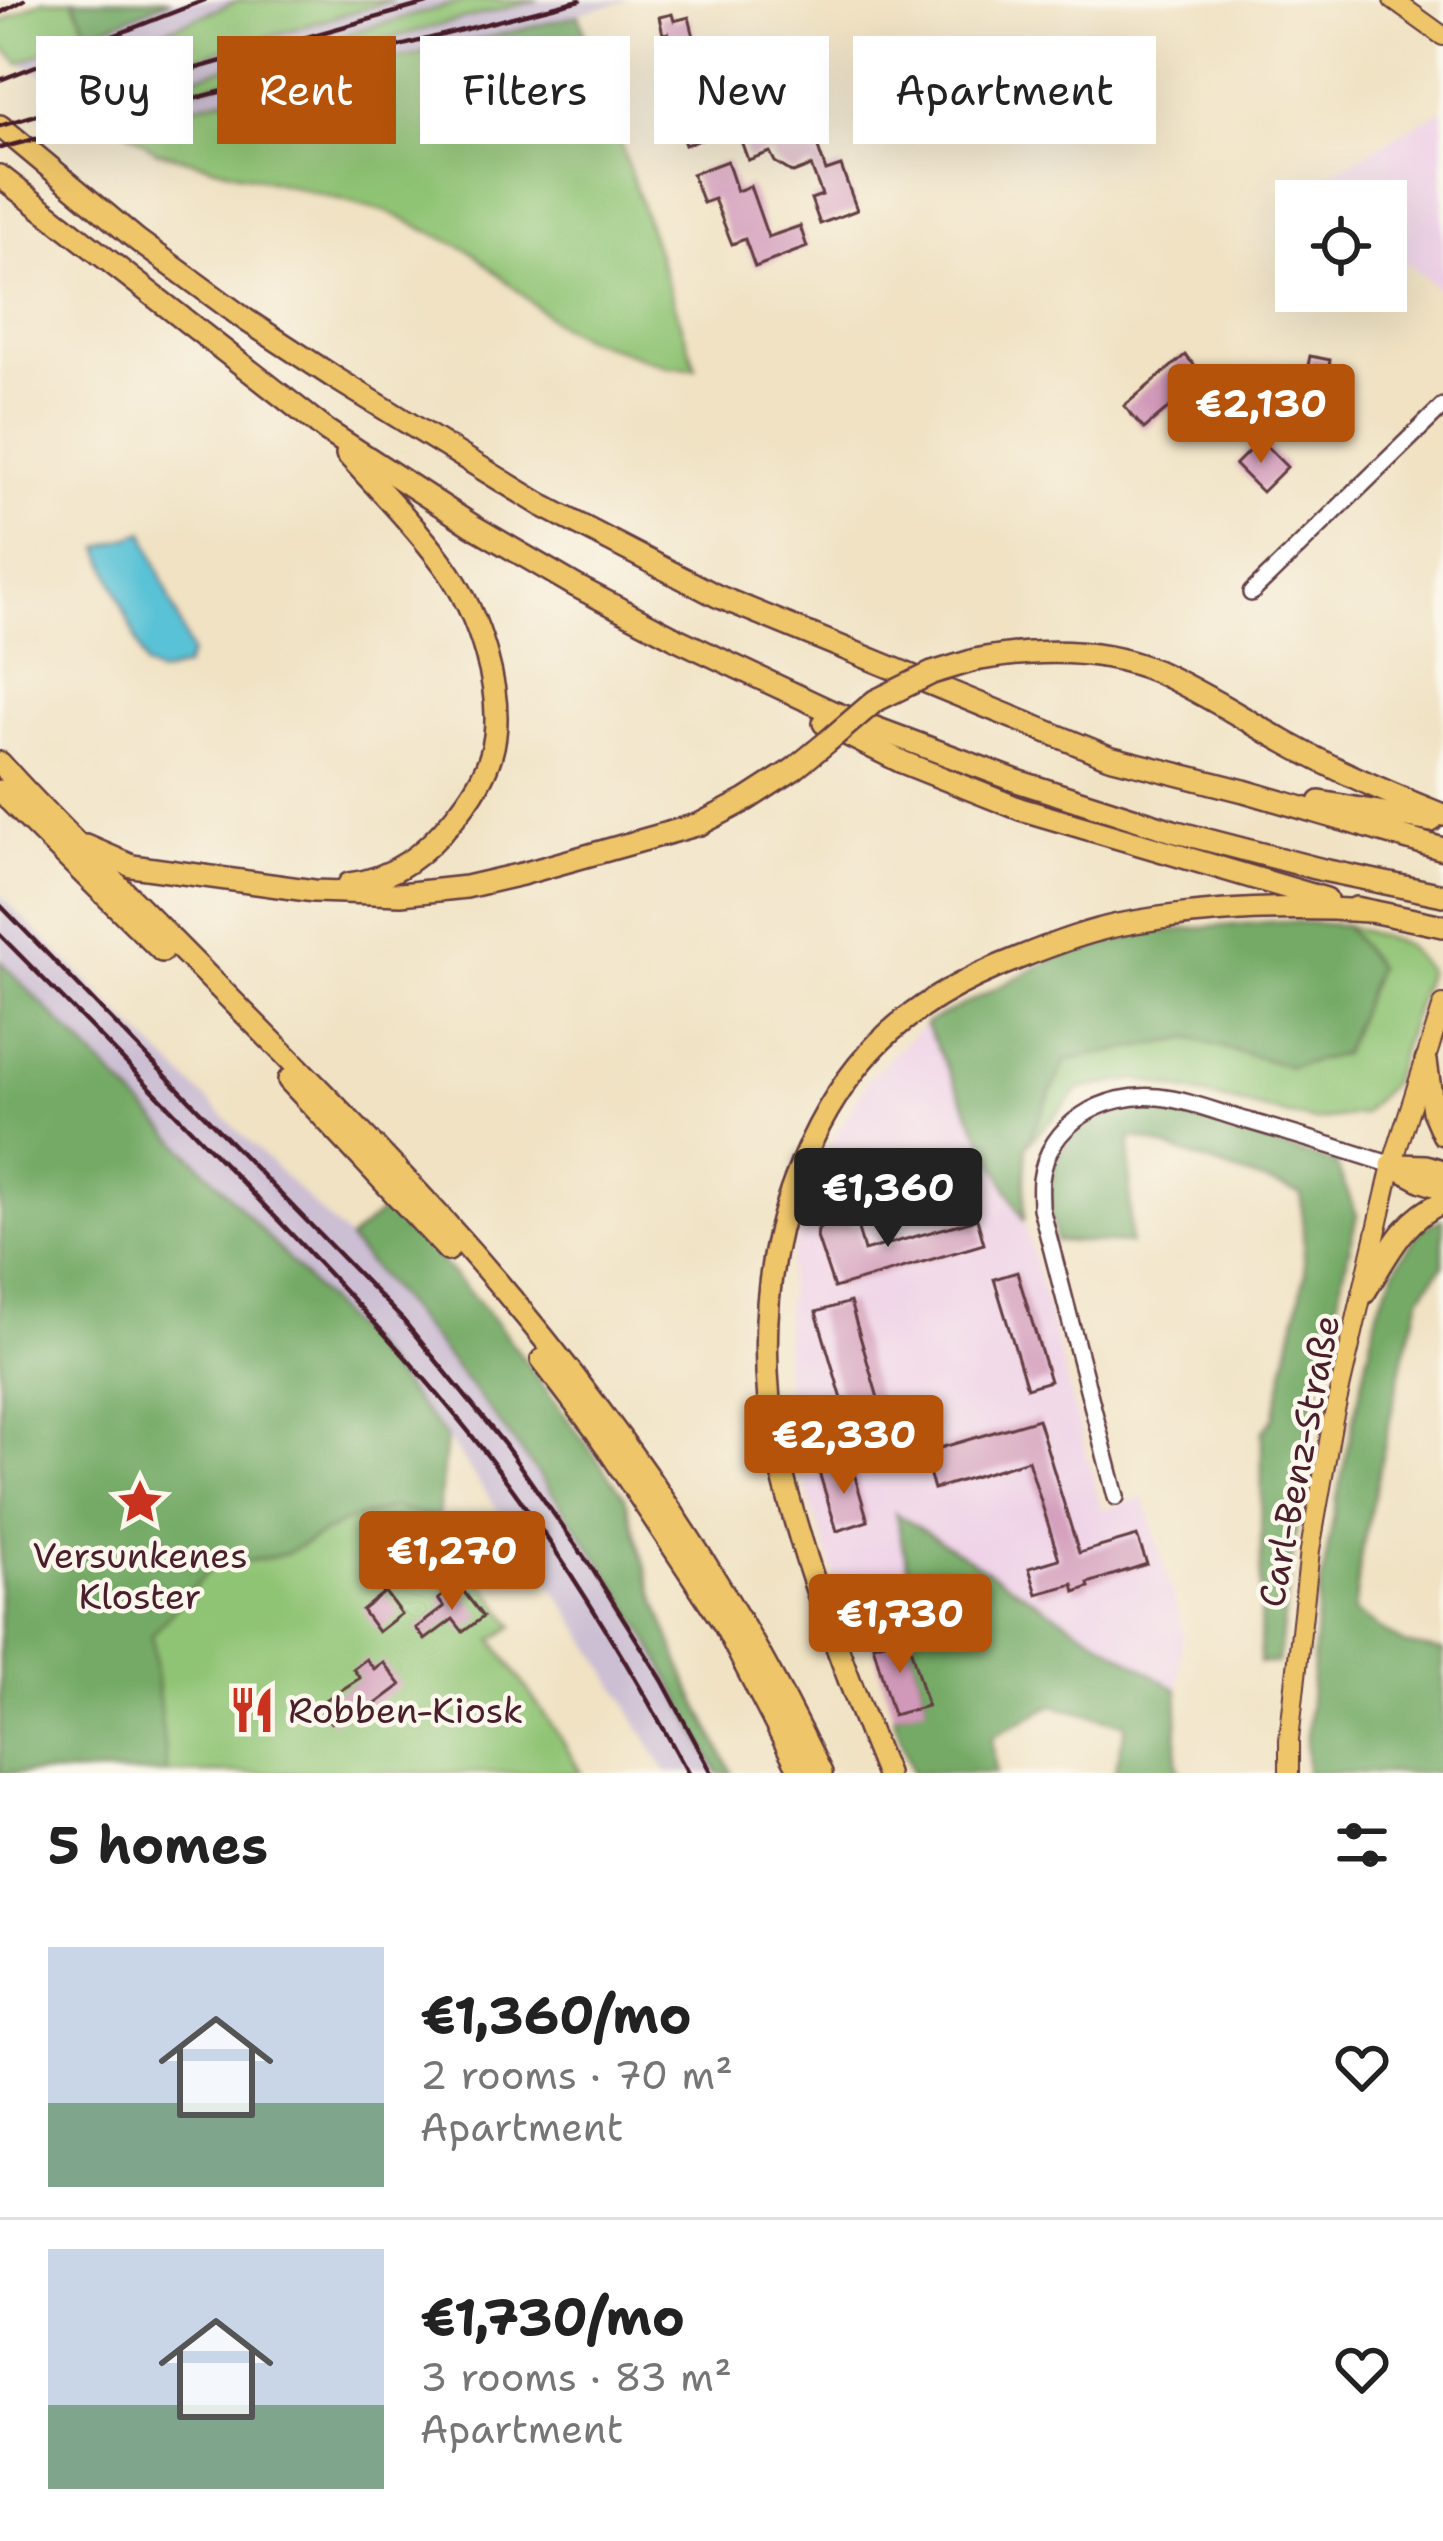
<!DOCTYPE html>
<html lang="en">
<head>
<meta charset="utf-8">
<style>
	body { margin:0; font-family:"Shantell Sans",sans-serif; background:#f2f2f2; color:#222; height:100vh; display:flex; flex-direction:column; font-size:45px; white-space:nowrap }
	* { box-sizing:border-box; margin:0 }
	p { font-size:39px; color:#767676 }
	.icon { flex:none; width:66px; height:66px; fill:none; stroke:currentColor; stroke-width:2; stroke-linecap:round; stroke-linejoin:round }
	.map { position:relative; height:1773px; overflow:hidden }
	.sheet { display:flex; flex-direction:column; background:#fff; flex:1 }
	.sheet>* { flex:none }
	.top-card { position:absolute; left:36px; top:36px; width:1371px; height:108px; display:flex; gap:24px }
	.buttons { position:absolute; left:1275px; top:180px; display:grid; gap:24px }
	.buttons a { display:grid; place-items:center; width:132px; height:132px; border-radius:0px; background:#fff; box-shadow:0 12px 48px #0002; font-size:60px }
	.price { position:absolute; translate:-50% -102px; padding:0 27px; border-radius:12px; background:#b45309; color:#fff; font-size:39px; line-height:78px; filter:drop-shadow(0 3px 6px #0008) }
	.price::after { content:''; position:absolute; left:50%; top:72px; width:36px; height:27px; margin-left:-18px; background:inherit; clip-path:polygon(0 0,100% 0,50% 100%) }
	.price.on { background:#222; color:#fff }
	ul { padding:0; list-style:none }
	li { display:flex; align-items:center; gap:36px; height:300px; padding:0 48px }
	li+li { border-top:3px solid #e0e0e0 }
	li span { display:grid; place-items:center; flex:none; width:336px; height:240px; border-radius:0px; color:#555 }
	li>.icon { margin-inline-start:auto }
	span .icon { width:144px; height:144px; fill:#fffc; stroke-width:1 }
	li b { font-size:51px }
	h2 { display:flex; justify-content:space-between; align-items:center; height:144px; padding:0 48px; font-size:51px }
	.pill { padding:0 42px; border-radius:0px; background:#fff; box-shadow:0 12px 48px #0002; font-size:42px; line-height:108px }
	.pill.on { background:#b45309; color:#fff }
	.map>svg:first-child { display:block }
	.built { fill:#eed0e7 }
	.industrial { fill:#ccbed3 }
	.green { fill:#90c475; stroke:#6d7250; stroke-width:3 }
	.forest { fill:#74aa66; stroke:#5f6448; stroke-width:3 }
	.water { fill:#5ac2d6; stroke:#527080; stroke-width:3 }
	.building { fill:#d199b9 }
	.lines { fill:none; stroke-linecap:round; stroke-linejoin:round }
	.minor-casing { stroke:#633c42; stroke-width:20 }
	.major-casing { stroke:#633c42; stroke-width:22 }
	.highway-casing { stroke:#633c42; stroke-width:26 }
	.minor { stroke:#fff; stroke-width:15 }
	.major { stroke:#eec569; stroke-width:18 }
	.highway { stroke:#eec569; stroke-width:21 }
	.rail { stroke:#4a1f2b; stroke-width:4.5 }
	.highway-bridge-casing { stroke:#633c42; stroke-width:26; stroke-linecap:butt }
	.highway-bridge { stroke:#eec569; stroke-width:21 }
	.labels { text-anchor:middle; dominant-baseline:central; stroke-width:9; stroke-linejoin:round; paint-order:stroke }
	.street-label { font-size:36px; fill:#4a1f2b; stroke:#fbf7ec }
	.poi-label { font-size:36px; fill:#4a1f2b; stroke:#fbf7ec }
</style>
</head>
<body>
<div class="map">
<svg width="1443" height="1773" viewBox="0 0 1443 1773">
	<rect width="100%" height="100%" fill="#fbf7ec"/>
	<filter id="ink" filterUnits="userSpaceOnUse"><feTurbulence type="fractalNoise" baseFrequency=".00833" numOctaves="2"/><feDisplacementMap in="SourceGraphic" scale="24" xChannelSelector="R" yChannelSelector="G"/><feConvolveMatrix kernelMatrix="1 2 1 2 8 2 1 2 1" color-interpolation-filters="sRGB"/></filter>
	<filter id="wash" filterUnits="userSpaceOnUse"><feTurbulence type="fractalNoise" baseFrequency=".004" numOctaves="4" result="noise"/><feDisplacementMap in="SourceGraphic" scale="48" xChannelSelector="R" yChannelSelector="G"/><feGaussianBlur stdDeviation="2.7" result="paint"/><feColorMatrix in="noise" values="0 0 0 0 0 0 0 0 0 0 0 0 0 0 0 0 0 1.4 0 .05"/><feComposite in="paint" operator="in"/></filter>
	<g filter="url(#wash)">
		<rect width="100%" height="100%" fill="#f0e2c3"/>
		<!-- built -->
		<g class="built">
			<path d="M1443,109V292L1386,247V201H1328L1308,186Z"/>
			<path d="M925,1024L1024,1222L1102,1510L1144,1497L1183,1630L1178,1690L896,1514L922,1629L907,1635L927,1706L893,1715L873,1646H859L799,1468L783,1366L789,1266L820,1162L869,1078Z"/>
		</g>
		<!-- industrial -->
		<g class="industrial">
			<path d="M171,0H240L121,48L55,80L19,63Z"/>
			<path d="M393,0H467L93,105L70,95Z"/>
			<path d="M538,0H630L478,40L118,123L104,113Z"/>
			<path d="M0,895L349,1240L412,1314L512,1441L599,1560L675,1689L718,1773H666L624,1699L558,1594L446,1437L373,1352L215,1180L0,961Z"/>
		</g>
		<!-- green -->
		<g class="green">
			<path d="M43,0H73L89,34L19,63L0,44V23Z"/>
			<path d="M240,0H393L70,95L55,80L121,48Z"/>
			<path d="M467,0H538L104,112L93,105Z"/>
			<path d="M478,40L510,115L603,91L696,368L669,367L585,338L558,325L472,252L388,212L155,151L118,123Z"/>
			<path d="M1345,925L1404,944L1428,970L1391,1084L1362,1114L1315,1121L1137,1079L1080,1089L1026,1146L1065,1060L1190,1038L1291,1067L1377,967Z"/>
			<path d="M392,1508L438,1518L514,1626L493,1640L562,1740L581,1773H167L151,1635L210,1569L285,1554L346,1521Z"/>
		</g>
		<!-- forest -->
		<g class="forest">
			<path d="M73,0H171L89,34Z"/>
			<path d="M579,15L603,91L510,115L478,40Z"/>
			<path d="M1280,921L1345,925L1377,967L1343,1054L1291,1067L1190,1038L1066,1060L1026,1146L1024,1222L925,1024L1058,957L1151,932Z"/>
			<path d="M0,961L215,1180L373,1352L446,1437L438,1518L392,1508L346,1521L285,1554L210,1569L152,1635L167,1773H0Z"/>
			<path d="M1163,1108L1336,1164L1357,1215L1309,1428L1278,1663H1260L1262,1432L1274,1417L1305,1274L1301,1194L1142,1139L1130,1138V1244L1056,1241L1048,1194L1057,1157L1078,1128L1120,1109Z"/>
			<path d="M390,1204L497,1323L625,1497L655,1599L687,1682L732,1773H718C681,1700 644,1625 597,1557C522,1446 436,1342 349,1240Z"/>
			<path d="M1443,1219V1265L1421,1295L1404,1354L1361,1554L1354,1612L1404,1644L1443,1651V1773H1307L1306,1747L1318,1601L1336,1502L1379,1305L1399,1261L1422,1228Z"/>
			<path d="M895,1513L1178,1690L1177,1763L1181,1773H1115L1126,1724L1053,1705L992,1737L996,1773H912L893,1715L927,1705L907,1636L922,1629Z"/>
		</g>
		<!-- water -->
		<path class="water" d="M144,532L191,653L185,667L158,674L146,666L100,548Z"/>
		<g id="blocks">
			<!-- building -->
			<g class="building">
				<path d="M672,14L674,21L689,17L695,41L672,46L668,33L663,34L659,17Z"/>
				<path d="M752,50L761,73L789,64L826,171L841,166L857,210L820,224L811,199L822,195L811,166L793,173L775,162L770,152L748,160L736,127L685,145L663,82Z"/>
				<path d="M727,161L737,191L750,186L768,237L800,226L807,247L755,267L745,239L732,244L714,199L703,203L692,174Z"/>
				<path d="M1185,355L1220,393L1184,424L1170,407L1144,429L1124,406Z"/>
				<path d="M1310,356L1330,360L1319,426L1296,422Z"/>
				<path d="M1260,440L1287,467L1262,492L1235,465Z"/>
				<path d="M848,1218L852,1227L857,1225L864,1251L977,1219L984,1244L834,1288L817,1237L818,1230L824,1225Z"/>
				<path d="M1017,1272L1050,1381L1027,1388L994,1279Z"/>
				<path d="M850,1302L894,1453L861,1463L816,1312Z"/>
				<path d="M1038,1419L1079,1553L1137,1536L1147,1564L1088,1583L1089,1587L1075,1592L1073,1584L1037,1594L1029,1568L1059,1559L1028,1460L934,1489L923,1453Z"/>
				<path d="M851,1463L868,1521L837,1531L819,1472Z"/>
				<path d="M458,1584L483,1617L463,1632L453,1619L425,1640L416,1628L444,1607L438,1599Z"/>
				<path d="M385,1592L401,1614L378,1632L362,1610Z"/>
				<path d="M907,1636L927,1706L893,1715L873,1645Z"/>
				<path d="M366,1659L374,1669L383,1662L401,1685L365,1712L358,1703L331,1723L318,1705L360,1678L353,1669Z"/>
			</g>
		</g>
	</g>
	<g filter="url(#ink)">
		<use href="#blocks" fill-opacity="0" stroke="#633c42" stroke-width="3"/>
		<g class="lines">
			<defs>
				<g id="minor">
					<path d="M1251,593L1443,406"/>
					<path d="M1116,1497L1041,1208C1041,1199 1040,1189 1041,1180C1048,1123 1105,1092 1158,1097C1188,1100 1219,1113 1248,1121C1296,1135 1344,1149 1392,1165"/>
				</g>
				<g id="major">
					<path d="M1393,0L1443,36"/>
					<path d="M1289,1773V1740L1310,1550L1333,1419L1392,1165L1443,1005"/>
				</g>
				<g id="highway">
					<path d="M0,126L137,240L246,320L335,378L543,506L717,596L1109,757L1244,791L1443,849"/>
					<path d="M0,176L327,431L473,526L576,586L679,640L830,711L1017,781L1173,831L1323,870L1443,895"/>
					<path d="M347,454C380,490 415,526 444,565C478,612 508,698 491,755C484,778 469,800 454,818C426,853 394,879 349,884"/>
					<path d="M975,660C1034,649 1099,647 1156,671C1201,691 1242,718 1285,742C1335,770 1390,794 1443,815"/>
					<path d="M824,723L902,762L1020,809L1326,899"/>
					<path d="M0,763C34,802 71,838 107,874C196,965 287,1055 375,1147C553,1332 710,1540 821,1773"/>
					<path d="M0,791L162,951"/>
					<path d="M1320,802L1431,821"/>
					<path d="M86,846L132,866L314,891L401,894L466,887L522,874L700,824L746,800L794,769L827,742"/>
					<path d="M1356,908L1443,926"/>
					<path d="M1426,1061L1433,1111L1443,1134"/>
					<path d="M289,1080L448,1250"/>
					<path d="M1392,1165L1422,1181L1443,1188"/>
					<path d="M1398,1165L1426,1166L1443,1171"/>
					<path d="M1364,1293C1388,1255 1401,1221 1443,1202"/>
					<path d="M542,1360L597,1432L724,1624L801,1773"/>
					<path d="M886,1773C857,1702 830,1632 807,1560C791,1508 775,1456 769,1401C762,1325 768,1250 796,1178C813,1132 836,1090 869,1053C910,1007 964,979 1021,957C1046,947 1072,937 1098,930C1118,924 1140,921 1160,918C1232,908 1297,906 1368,911"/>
				</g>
			</defs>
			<!-- minor casing -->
			<use href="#minor" class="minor-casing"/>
			<!-- major casing -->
			<use href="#major" class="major-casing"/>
			<!-- highway casing -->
			<use href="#highway" class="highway-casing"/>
			<!-- minor -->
			<use href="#minor" class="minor"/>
			<!-- major -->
			<use href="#major" class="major"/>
			<!-- highway -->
			<use href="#highway" class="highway"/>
			<!-- rail -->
			<g class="rail">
				<path d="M0,13L24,0"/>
				<path d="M0,80L205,0"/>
				<path d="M0,126L112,92L438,0"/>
				<path d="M0,148L580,0"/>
				<path d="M0,905L403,1320L505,1445L591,1567L662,1680L712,1773"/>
				<path d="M0,935C100,1036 200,1137 298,1241C364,1311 431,1382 490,1459C565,1557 629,1664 688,1773"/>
			</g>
			<defs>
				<path id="highway-bridge" d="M827,742L875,701L932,673L975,660"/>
			</defs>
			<!-- highway-bridge casing -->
			<use href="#highway-bridge" class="highway-bridge-casing"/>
			<!-- highway-bridge -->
			<use href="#highway-bridge" class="highway-bridge"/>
		</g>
	</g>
	<!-- icons -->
	<defs>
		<symbol id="sight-bare" viewBox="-9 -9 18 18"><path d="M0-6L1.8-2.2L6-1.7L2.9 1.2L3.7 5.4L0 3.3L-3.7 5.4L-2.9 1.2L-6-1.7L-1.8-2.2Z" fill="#c8321e" stroke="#fbf7ec" stroke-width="2.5" paint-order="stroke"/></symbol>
		<symbol id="restaurant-bare" viewBox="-9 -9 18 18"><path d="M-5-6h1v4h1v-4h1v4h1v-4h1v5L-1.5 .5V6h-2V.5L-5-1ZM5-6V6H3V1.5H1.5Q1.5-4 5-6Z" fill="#c8321e" stroke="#fbf7ec" stroke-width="2.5" paint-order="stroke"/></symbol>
	</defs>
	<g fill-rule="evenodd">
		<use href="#sight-bare" x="107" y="1469" width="66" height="66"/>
		<use href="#restaurant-bare" x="219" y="1677" width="66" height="66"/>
	</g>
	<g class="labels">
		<!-- street labels -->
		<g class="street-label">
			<text transform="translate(1299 1461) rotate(-79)">Carl-Benz-Straße</text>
		</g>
		<!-- poi labels -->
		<g class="poi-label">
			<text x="140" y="1555">Versunkenes<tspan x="140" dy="41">Kloster</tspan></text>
			<text x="288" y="1710" text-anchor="start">Robben-Kiosk</text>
		</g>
	</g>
</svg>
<div class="buttons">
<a><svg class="icon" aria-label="locate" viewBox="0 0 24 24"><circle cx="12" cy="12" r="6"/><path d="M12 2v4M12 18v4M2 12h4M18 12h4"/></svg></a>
</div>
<b class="price" style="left:1261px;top:466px">€2,130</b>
<b class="price on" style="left:888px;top:1250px">€1,360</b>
<b class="price" style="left:844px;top:1497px">€2,330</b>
<b class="price" style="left:452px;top:1613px">€1,270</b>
<b class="price" style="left:900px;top:1676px">€1,730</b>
<div class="top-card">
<a class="pill">Buy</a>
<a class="pill on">Rent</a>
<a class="pill">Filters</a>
<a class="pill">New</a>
<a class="pill">Apartment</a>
</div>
</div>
<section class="sheet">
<h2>5 homes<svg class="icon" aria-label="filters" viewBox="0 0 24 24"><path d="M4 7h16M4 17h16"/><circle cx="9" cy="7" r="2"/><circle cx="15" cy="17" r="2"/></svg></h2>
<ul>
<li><span style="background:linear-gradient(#c9d6e8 65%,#7fa58c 0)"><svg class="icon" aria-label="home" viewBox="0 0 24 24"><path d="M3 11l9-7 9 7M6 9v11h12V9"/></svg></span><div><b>€1,360/mo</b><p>2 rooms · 70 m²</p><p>Apartment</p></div><svg class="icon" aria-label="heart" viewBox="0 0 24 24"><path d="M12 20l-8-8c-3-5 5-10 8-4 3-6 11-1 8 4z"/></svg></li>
<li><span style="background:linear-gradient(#c9d6e8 65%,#7fa58c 0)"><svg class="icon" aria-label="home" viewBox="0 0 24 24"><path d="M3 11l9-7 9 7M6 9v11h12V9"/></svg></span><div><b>€1,730/mo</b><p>3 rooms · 83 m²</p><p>Apartment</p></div><svg class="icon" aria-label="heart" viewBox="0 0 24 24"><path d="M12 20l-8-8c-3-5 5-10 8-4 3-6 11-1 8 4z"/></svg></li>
</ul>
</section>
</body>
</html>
